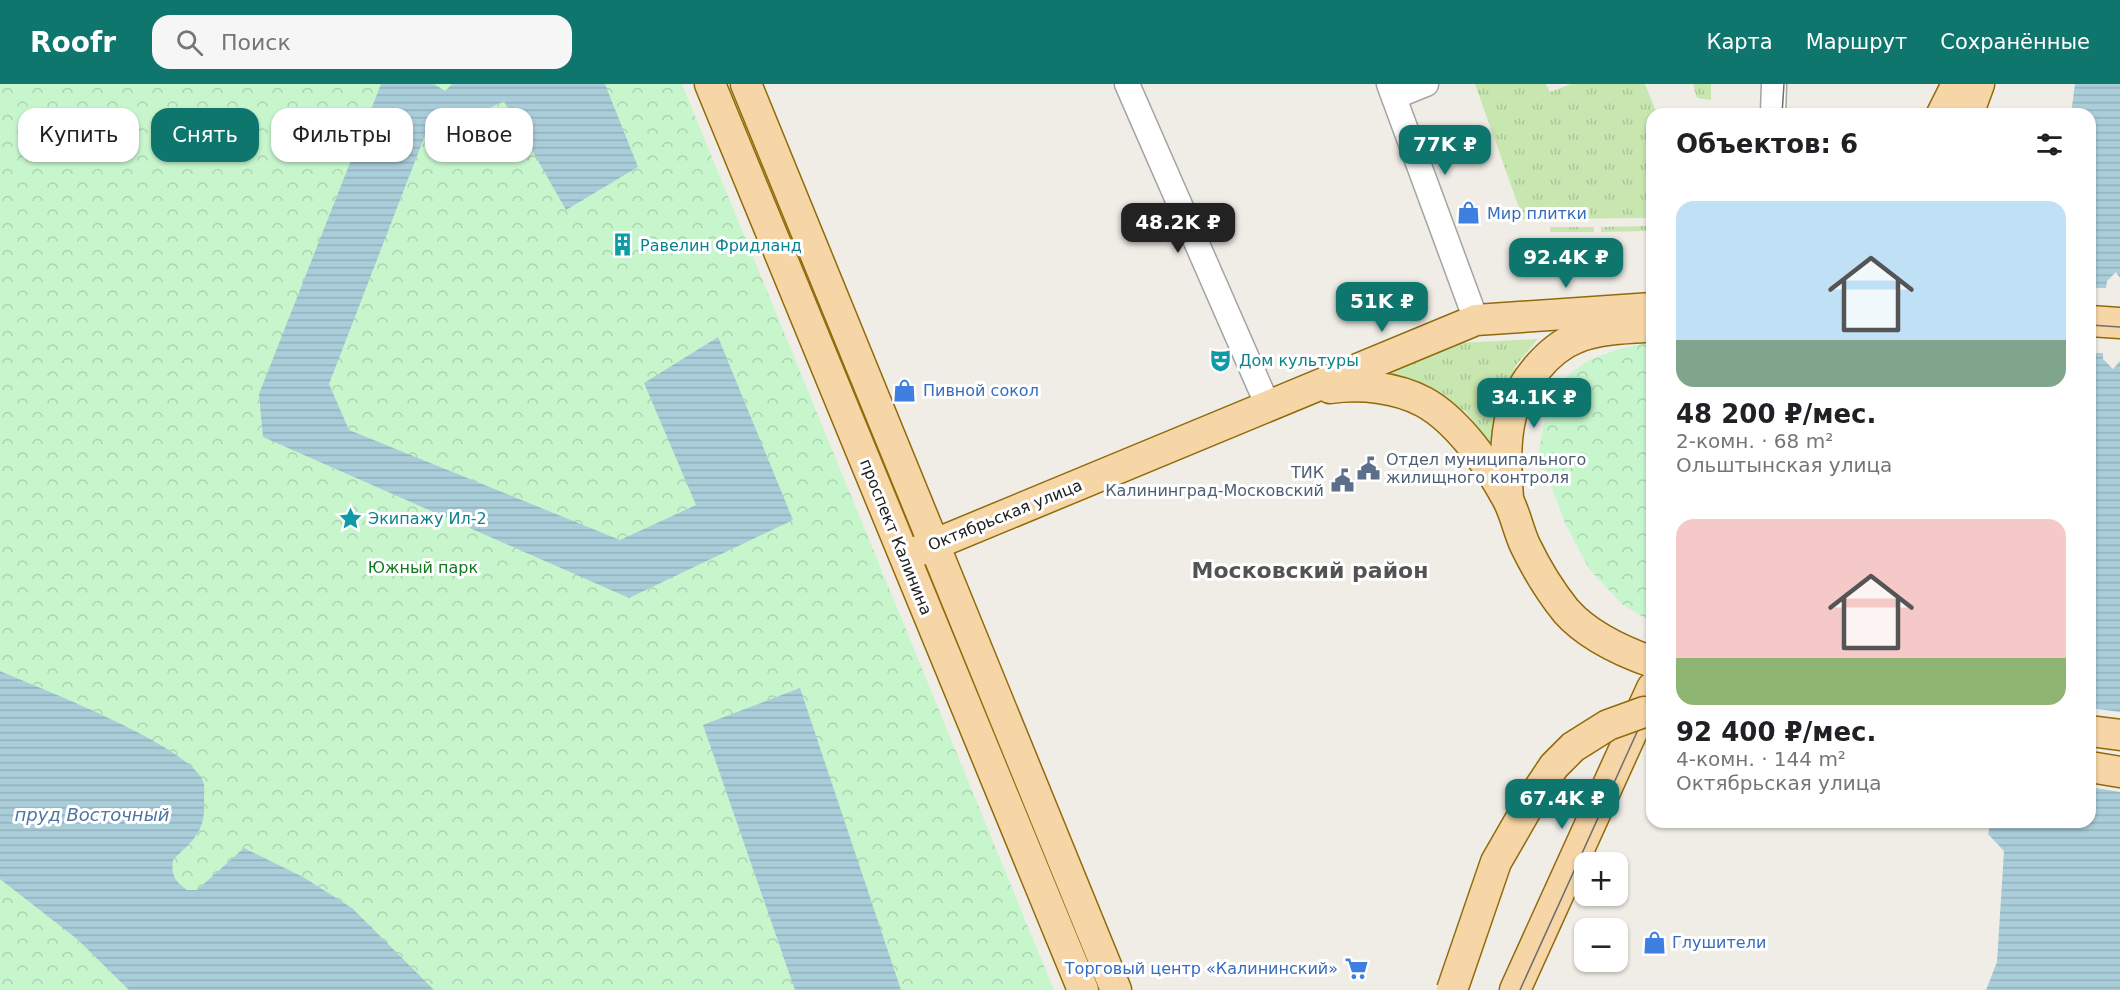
<!DOCTYPE html>
<html lang="ru">
<head>
<meta charset="utf-8">
<style>
	body { margin:0; font-family:"DejaVu Sans",sans-serif; background:#f6f6f6; color:#202124; height:100vh; display:flex; flex-direction:column; font-size:22px; white-space:nowrap }
	* { box-sizing:border-box; margin:0 }
	p { font-size:20px; color:#757577 }
	.icon { flex:none; width:33px; height:33px; fill:none; stroke:currentColor; stroke-width:2; stroke-linecap:round; stroke-linejoin:round }
	.map { position:relative; flex:1; overflow:hidden }
	.side { position:absolute; left:1646px; top:24px; width:450px; height:720px; display:flex; flex-direction:column; background:#fff; border-radius:18px; box-shadow:0 2px 4px #0004 }
	.side>* { flex:none }
	.guide { position:absolute; left:18px; top:24px; width:570px; height:54px; display:flex; gap:12px }
	.tools { position:absolute; left:1574px; top:768px; display:grid; gap:12px }
	.tools a { display:grid; place-items:center; width:54px; height:54px; border-radius:12px; background:#fff; box-shadow:0 2px 4px #0004; font-size:30px }
	.price { position:absolute; translate:-50% -51px; padding:0 14px; border-radius:12px; background:#0f766e; color:#fff; font-size:20px; line-height:39px; filter:drop-shadow(0 2px 3px #0008) }
	.price::after { content:''; position:absolute; left:50%; top:36px; width:18px; height:14px; margin-left:-9px; background:inherit; clip-path:polygon(0 0,100% 0,50% 100%) }
	.price.current { background:#222; color:#fff }
	ul { padding:0; list-style:none }
	li { display:grid; align-content:center; gap:12px; height:318px; padding:0 30px }
	li span { display:grid; place-items:center; height:186px; border-radius:18px; color:#555 }
	li>.icon { margin-inline-start:auto }
	span .icon { width:108px; height:108px; fill:#fffc; stroke-width:1 }
	li b { font-size:26px }
	h2 { display:flex; justify-content:space-between; align-items:center; height:72px; padding:0 30px; font-size:26px }
	.pill { padding:0 21px; border-radius:18px; background:#fff; box-shadow:0 2px 4px #0004; font-size:21px; line-height:54px }
	.pill.current { background:#0f766e; color:#fff }
	header { display:flex; align-items:center; gap:36px; box-sizing:border-box; height:84px; padding:0 30px; background:#0f766e; color:#fff }
	header strong { font-size:28px }
	nav { display:flex; gap:33px; margin-inline-start:auto; font-size:21px }
	.search { width:420px; height:54px; background:#f6f6f6; display:flex; align-items:center; gap:15px; box-sizing:border-box; padding:0 21px; border-radius:18px; color:#757577; font-size:22px }
	.map>svg:first-child { display:block }
	.grass { fill:url(#grass-tufts) }
	.park { fill:url(#park-crowns) }
	.water { fill:url(#water-rules) }
	.pier { fill:#f0ede7 }
	.lines { fill:none; stroke-linecap:round; stroke-linejoin:round }
	.minor-casing { stroke:#a4a4a4; stroke-width:27 }
	.major-casing { stroke:#916a0a; stroke-width:33 }
	.minor { stroke:#fff; stroke-width:24 }
	.major { stroke:#f6d6a6; stroke-width:30 }
	.tram { stroke:#6e6e6e; stroke-width:1.5 }
	.major-bridge-casing { stroke:#916a0a; stroke-width:33; stroke-linecap:butt }
	.major-bridge { stroke:#f6d6a6; stroke-width:30 }
	.labels { text-anchor:middle; dominant-baseline:central; stroke-width:6; stroke-linejoin:round; paint-order:stroke }
	.shop-label { font-size:16px; fill:#366cbe; stroke:#fff; text-anchor:start }
	.culture-label { font-size:16px; fill:#0d838f; stroke:#fff; text-anchor:start }
	.service-label { font-size:16px; fill:#4e5e75; stroke:#fff; text-anchor:start }
	.street-label { font-size:16px; fill:#202020; stroke:#fff }
	.park-label { font-size:16px; fill:#137820; stroke:#fff }
	.water-label { font-size:18px; font-style:italic; fill:#4f75a1; stroke:#fff }
	.district-label { font-size:22px; font-weight:bold; fill:#535353; stroke:#fff }
</style>
</head>
<body>
<header>
<strong>Roofr</strong>
<div class="search"><svg class="icon" aria-label="search" viewBox="0 0 24 24"><circle cx="10" cy="10" r="6"/><path d="M15 15l6 6"/></svg>Поиск</div>
<nav><a>Карта</a><a>Маршрут</a><a>Сохранённые</a></nav>
</header>
<div class="map">
<svg width="2120" height="906" viewBox="0 0 2120 906">
	<defs>
		<pattern id="grass-tufts" width="24" height="20" patternUnits="userSpaceOnUse" patternTransform="scale(1.5)"><rect width="24" height="20" fill="#c8e6b0"/><path d="M3 7l-1-3M5 7V3M7 7l1-3M15 17l-1-3M17 17v-4M19 17l1-3" fill="none" stroke="#acc597"/></pattern>
		<pattern id="park-crowns" width="20" height="18" patternUnits="userSpaceOnUse" patternTransform="scale(1.5)"><rect width="20" height="18" fill="#c7f6cd"/><path d="M2 6a3 3 0 1 1 6 0M12 15a3 3 0 1 1 6 0" fill="none" stroke="#abd3b0"/></pattern>
		<pattern id="water-rules" width="6" height="5" patternUnits="userSpaceOnUse" patternTransform="scale(1.5)"><rect width="6" height="5" fill="#aacdda"/><path d="M0 2.5h6" fill="none" stroke="#92b0bb"/></pattern>
	</defs>
	<rect width="100%" height="100%" fill="#f0ede7"/>
	<!-- grass -->
	<g class="grass">
		<path d="M1475,0H1546L1550,8L1571,0H1645L1657,30H1652L1651,134L1523,135Z"/>
		<path d="M1693,0H1711V16L1697,14Z"/>
		<path d="M1646,142V147L1601,148V143Z"/>
		<rect x="1550" y="143" width="44" height="5"/>
		<path d="M1538,255L1516,281L1499,319L1493,363L1466,328L1415,298L1377,290L1458,259Z"/>
	</g>
	<!-- park -->
	<g class="park">
		<path d="M0,0H682L1054,906H0Z"/>
		<path d="M1647,259H1652L1651,538L1622,520L1589,485L1565,439L1539,369L1546,326L1567,292L1589,276L1619,265Z"/>
	</g>
	<!-- water -->
	<g class="water">
		<path d="M381,0H434L445,7L452,0H605L638,83L566,126L504,17L462,38L434,28L329,300L349,346L620,456L696,421L644,299L718,253L793,436L629,514L263,353L259,310Z"/>
		<path d="M2075,0H2120V906H1986L1997,878L2004,767L1988,750L1991,738H2090V30H2071Z"/>
		<path d="M0,587C39,604 188,661 203,697C205,702 204,710 204,715C206,748 194,755 173,776C171,792 175,797 187,806H197L244,764L303,793L352,824L434,906H129L77,855L0,795Z"/>
		<path d="M800,604L901,906H795L703,641Z"/>
	</g>
	<!-- pier -->
	<g class="pier">
		<path d="M2116,188L2120,194V277L2113,285L2103,275V269H2090V204H2106L2107,197Z"/>
		<path d="M2090,624L2120,628V708L2090,703Z"/>
	</g>
	<g class="lines">
		<defs>
			<g id="minor">
				<path d="M1127,0L1268,322"/>
				<path d="M1389,0L1476,236"/>
				<path d="M1394,13L1426,0"/>
				<path d="M1773,30L1774,0"/>
			</g>
			<g id="major">
				<path d="M710,0L1083,906"/>
				<path d="M746,0L1116,906"/>
				<path d="M1942,30L1957,0"/>
				<path d="M1968,30L1979,0"/>
				<path d="M2090,237L2120,239"/>
				<path d="M1330,304C1361,300 1396,303 1424,318C1457,336 1489,381 1507,414C1515,428 1518,446 1525,461C1536,484 1550,507 1566,527C1588,552 1621,567 1652,578"/>
				<path d="M1508,414C1506,386 1504,356 1512,328C1521,299 1548,265 1576,254C1597,245 1627,244 1649,243"/>
				<path d="M916,468L1476,236L1652,224"/>
				<path d="M2090,647L2120,651"/>
				<path d="M2090,683L2120,688"/>
				<path d="M1515,906L1652,604"/>
			</g>
		</defs>
		<!-- minor casing -->
		<use href="#minor" class="minor-casing"/>
		<!-- major casing -->
		<use href="#major" class="major-casing"/>
		<!-- minor -->
		<use href="#minor" class="minor"/>
		<!-- major -->
		<use href="#major" class="major"/>
		<!-- tram -->
		<g class="tram">
			<path d="M1782,30L1784,0"/>
			<path d="M2090,241L2120,243"/>
			<path d="M1520,906L1652,615"/>
		</g>
		<defs>
			<path id="major-bridge" d="M1452,906L1496,778L1534,712L1554,682L1573,663L1608,641L1644,628H1652"/>
		</defs>
		<!-- major-bridge casing -->
		<use href="#major-bridge" class="major-bridge-casing"/>
		<!-- major-bridge -->
		<use href="#major-bridge" class="major-bridge"/>
	</g>
	<!-- icons -->
	<defs>
		<symbol id="shop-bare" viewBox="-9 -9 18 18"><path d="M-5-2.5h2.3a2.7 3.5 0 0 1 5.4 0H5L5.5 6h-11ZM-1.5-2.5h3a1.5 2.3 0 0 0-3 0Z" fill="#3f7fe0" stroke="#fff" stroke-width="2.5" paint-order="stroke"/></symbol>
		<symbol id="building-bare" viewBox="-9 -9 18 18"><path d="M-4-6H4V6H1V3H-1V6H-4ZM-2.5-4.3h1.7v1.8h-1.7ZM.8-4.3h1.7v1.8H.8ZM-2.5-1h1.7V.8h-1.7ZM.8-1h1.7V.8H.8Z" fill="#0f9aa8" stroke="#fff" stroke-width="2.5" paint-order="stroke"/></symbol>
		<symbol id="theatre-bare" viewBox="-9 -9 18 18"><path d="M-5-5.5Q0-4 5-5.5V0Q5 5 0 6Q-5 5-5 0ZM-3.3-2.5H-1v1.5H-3.3ZM1-2.5H3.3v1.5H1ZM-2.8 1Q0 5.5 2.8 1Z" fill="#0f9aa8" stroke="#fff" stroke-width="2.5" paint-order="stroke"/></symbol>
		<symbol id="civic-bare" viewBox="-9 -9 18 18"><path d="M-.6-6.5H3V-4.5H.6V-3L4-1V1h2V6H-6V1h2V-1L-.6-3ZM-1.2 2.5V6h2.4V2.5Z" fill="#5c6f8a" stroke="#fff" stroke-width="2.5" paint-order="stroke"/></symbol>
		<symbol id="sight-bare" viewBox="-9 -9 18 18"><path d="M0-6L1.8-2.2L6-1.7L2.9 1.2L3.7 5.4L0 3.3L-3.7 5.4L-2.9 1.2L-6-1.7L-1.8-2.2Z" fill="#0f9aa8" stroke="#fff" stroke-width="2.5" paint-order="stroke"/></symbol>
		<symbol id="supermarket-bare" viewBox="-9 -9 18 18"><path d="M-6-5.5h2.5l.6 2H6L4.5 2H-2.5L-4.4-4H-6ZM-1.5 3.2a1.3 1.3 0 1 0 .1 0ZM3 3.2a1.3 1.3 0 1 0 .1 0Z" fill="#3f7fe0" stroke="#fff" stroke-width="2.5" paint-order="stroke"/></symbol>
	</defs>
	<g fill-rule="evenodd">
		<use href="#shop-bare" x="1452" y="112" width="33" height="33"/>
		<use href="#building-bare" x="606" y="144" width="33" height="33"/>
		<use href="#theatre-bare" x="1204" y="260" width="33" height="33"/>
		<use href="#shop-bare" x="888" y="290" width="33" height="33"/>
		<use href="#civic-bare" x="1352" y="368" width="33" height="33"/>
		<use href="#civic-bare" x="1326" y="380" width="33" height="33"/>
		<use href="#sight-bare" x="334" y="418" width="33" height="33"/>
		<use href="#shop-bare" x="1638" y="842" width="33" height="33"/>
		<use href="#supermarket-bare" x="1340" y="868" width="33" height="33"/>
	</g>
	<g class="labels">
		<!-- shop labels -->
		<g class="shop-label">
			<text x="1487" y="129">Мир плитки</text>
			<text x="923" y="306">Пивной сокол</text>
			<text x="1672" y="858">Глушители</text>
			<text x="1338" y="884" text-anchor="end">Торговый центр «Калининский»</text>
		</g>
		<!-- culture labels -->
		<g class="culture-label">
			<text x="640" y="161">Равелин Фридланд</text>
			<text x="1239" y="276">Дом культуры</text>
			<text x="368" y="434">Экипажу Ил-2</text>
		</g>
		<!-- service labels -->
		<g class="service-label">
			<text x="1386" y="375">Отдел муниципального<tspan x="1386" dy="18">жилищного контроля</tspan></text>
			<text x="1324" y="388" text-anchor="end">ТИК<tspan x="1324" dy="18">Калининград-Московский</tspan></text>
		</g>
		<!-- street labels -->
		<g class="street-label">
			<text transform="translate(1005 431) rotate(-22)">Октябрьская улица</text>
			<text transform="translate(896 453) rotate(68)">проспект Калинина</text>
		</g>
		<!-- park labels -->
		<g class="park-label">
			<text x="423" y="483">Южный парк</text>
		</g>
		<!-- water labels -->
		<g class="water-label">
			<text x="92" y="730">пруд Восточный</text>
		</g>
		<!-- district labels -->
		<g class="district-label">
			<text x="1310" y="486">Московский район</text>
		</g>
	</g>
</svg>
<div class="tools">
<a>+</a>
<a>−</a>
</div>
<b class="price" style="left:1445px;top:92px">77K ₽</b>
<b class="price current" style="left:1178px;top:170px">48.2K ₽</b>
<b class="price" style="left:1566px;top:205px">92.4K ₽</b>
<b class="price" style="left:1382px;top:249px">51K ₽</b>
<b class="price" style="left:1534px;top:345px">34.1K ₽</b>
<b class="price" style="left:1562px;top:746px">67.4K ₽</b>
<div class="guide">
<a class="pill">Купить</a>
<a class="pill current">Снять</a>
<a class="pill">Фильтры</a>
<a class="pill">Новое</a>
</div>
<section class="side">
<h2>Объектов: 6<svg class="icon" aria-label="filters" viewBox="0 0 24 24"><path d="M4 7h16M4 17h16"/><circle cx="9" cy="7" r="2"/><circle cx="15" cy="17" r="2"/></svg></h2>
<ul>
<li><span style="background:linear-gradient(#bfe0f5 75%,#7fa58c 0)"><svg class="icon" aria-label="home" viewBox="0 0 24 24"><path d="M3 11l9-7 9 7M6 9v11h12V9"/></svg></span><div><b>48 200 ₽/мес.</b><p>2-комн. · 68 m²</p><p>Ольштынская улица</p></div></li>
<li><span style="background:linear-gradient(#f6c9c9 75%,#8fb573 0)"><svg class="icon" aria-label="home" viewBox="0 0 24 24"><path d="M3 11l9-7 9 7M6 9v11h12V9"/></svg></span><div><b>92 400 ₽/мес.</b><p>4-комн. · 144 m²</p><p>Октябрьская улица</p></div></li>
</ul>
</section>
</div>
</body>
</html>
